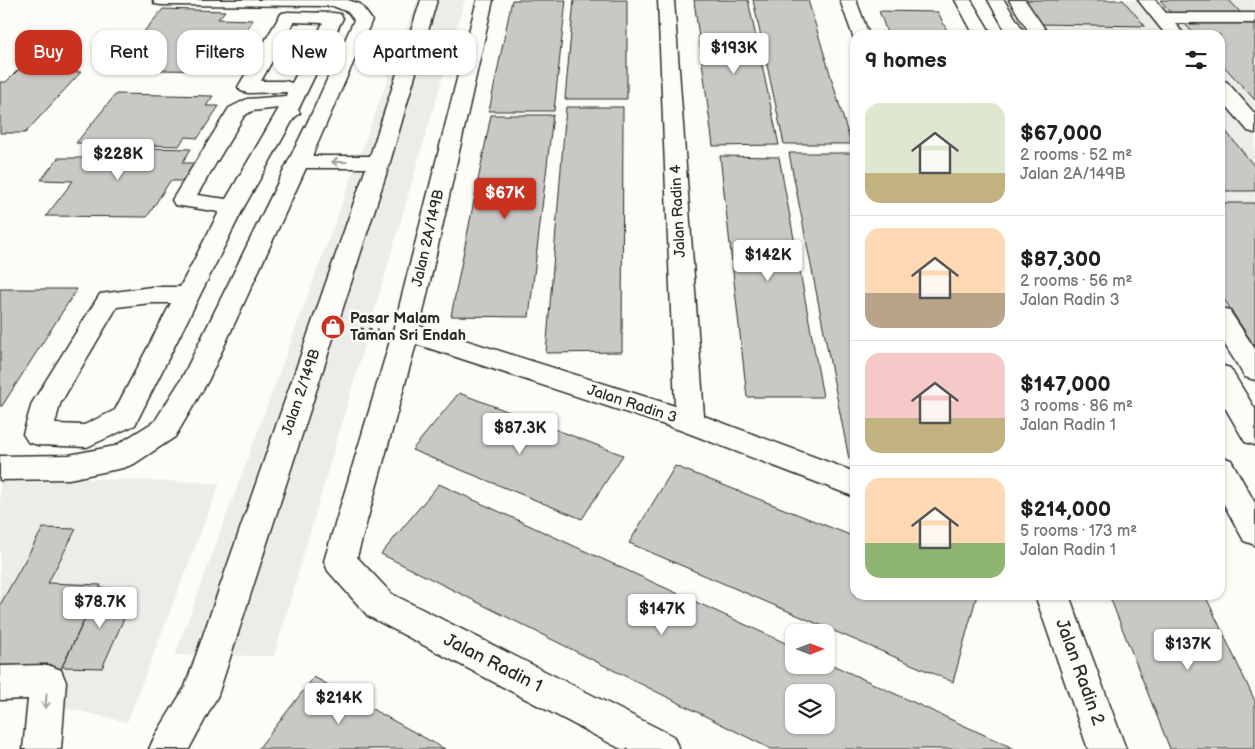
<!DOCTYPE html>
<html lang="en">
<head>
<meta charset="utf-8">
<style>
	body { margin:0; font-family:"Balsamiq Sans",sans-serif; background:#f6f6f6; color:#202124; height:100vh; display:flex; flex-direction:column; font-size:19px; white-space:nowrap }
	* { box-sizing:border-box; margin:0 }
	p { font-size:16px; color:#757577 }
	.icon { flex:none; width:28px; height:28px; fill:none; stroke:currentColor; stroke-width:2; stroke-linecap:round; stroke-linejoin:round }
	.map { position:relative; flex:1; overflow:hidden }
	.drawer { position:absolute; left:850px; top:30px; width:375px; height:570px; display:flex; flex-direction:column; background:#fff; border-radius:15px; box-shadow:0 1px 4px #0004 }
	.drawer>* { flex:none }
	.hud { position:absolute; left:15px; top:30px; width:475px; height:45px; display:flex; gap:10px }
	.needle { width:32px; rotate:90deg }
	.buttons { position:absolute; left:785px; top:624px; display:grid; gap:10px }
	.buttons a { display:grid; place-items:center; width:50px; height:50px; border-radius:10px; background:#fff; box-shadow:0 1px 4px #0004; font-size:25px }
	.price { position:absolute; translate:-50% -42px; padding:0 11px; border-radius:5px; background:#fff; color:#222; font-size:16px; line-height:32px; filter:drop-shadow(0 1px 2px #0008) }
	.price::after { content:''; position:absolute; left:50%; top:30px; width:15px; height:11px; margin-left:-8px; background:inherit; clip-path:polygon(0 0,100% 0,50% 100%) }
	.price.current { background:#c8321e; color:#fff }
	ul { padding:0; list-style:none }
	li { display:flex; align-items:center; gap:15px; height:125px; padding:0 15px }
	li+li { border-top:1px solid #e0e0e0 }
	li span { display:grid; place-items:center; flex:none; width:140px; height:100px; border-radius:15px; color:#555 }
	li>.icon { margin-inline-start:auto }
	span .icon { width:60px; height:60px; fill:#fffc; stroke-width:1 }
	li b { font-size:21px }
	h2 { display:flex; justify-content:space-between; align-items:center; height:60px; padding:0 15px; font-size:21px }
	.chip { padding:0 18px; border-radius:15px; background:#fff; box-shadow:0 1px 4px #0004; font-size:18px; line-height:45px }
	.chip.current { background:#c8321e; color:#fff }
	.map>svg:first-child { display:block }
	.built { fill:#edece8 }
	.building { fill:#c9c8c4; stroke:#2b2b2b; fill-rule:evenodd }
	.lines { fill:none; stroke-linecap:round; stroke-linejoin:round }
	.minor-casing { stroke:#2b2b2b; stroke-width:3 }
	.path { stroke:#2b2b2b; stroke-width:3; stroke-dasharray:4 4; stroke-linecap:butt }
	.minor { fill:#fdfcf7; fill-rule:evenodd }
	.oneway { stroke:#9e9e9b }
	.labels { text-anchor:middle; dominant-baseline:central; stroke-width:5; stroke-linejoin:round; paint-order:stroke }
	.street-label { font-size:15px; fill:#2b2b2b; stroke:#fdfcf7 }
	.poi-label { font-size:15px; font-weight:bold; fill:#2b2b2b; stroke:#fdfcf7; text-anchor:start }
	.near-street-label { font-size:18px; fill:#2b2b2b; stroke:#fdfcf7 }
</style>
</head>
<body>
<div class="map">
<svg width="1255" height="749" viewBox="0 0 1255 749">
	<rect width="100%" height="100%" fill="#fdfcf7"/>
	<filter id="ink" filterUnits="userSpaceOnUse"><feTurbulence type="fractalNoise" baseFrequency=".02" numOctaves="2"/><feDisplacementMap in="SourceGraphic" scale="10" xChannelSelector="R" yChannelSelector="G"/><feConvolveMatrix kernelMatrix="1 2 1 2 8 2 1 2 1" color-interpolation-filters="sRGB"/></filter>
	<g filter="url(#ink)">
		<!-- built -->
		<g class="built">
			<path d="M417,0H465L274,656L175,655Z"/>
			<path d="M1017,0H1255V382L1220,326V35H1039Z"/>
			<path d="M0,476L220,483L127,722L0,693Z"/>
		</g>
		<!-- building -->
		<g class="building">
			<path d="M512,0H566L554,111H489Z"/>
			<path d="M574,0H627V99H565Z"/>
			<path d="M694,0H748L779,145L713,146Z"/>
			<path d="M753,0H808L851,144H784Z"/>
			<path d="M1026,0H1123L1145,26L1041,24Z"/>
			<path d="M1160,0H1229L1243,15H1173Z"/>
			<path d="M163,9L225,11L218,19L253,20L218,71L161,70L167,62L119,61Z"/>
			<path d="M879,11L938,12L949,35H888Z"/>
			<path d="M1181,20H1252L1255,23V100L1220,62V35H1195Z"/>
			<path d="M1051,33H1146L1148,35H1053Z"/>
			<path d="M18,70L81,72L25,133H0V82H6Z"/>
			<path d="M116,94L213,96L206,106H219L198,138L185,137L179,146L76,143Z"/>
			<path d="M566,107H623L622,352L546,353Z"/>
			<path d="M491,115H553L529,317L451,316Z"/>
			<path d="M1220,124L1255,167V191H1220Z"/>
			<path d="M98,147L191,149L182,163H200L189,181H170L147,217L46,216L73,181L41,180L58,158H89Z"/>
			<path d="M789,153H853L855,160V459H849Z"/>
			<path d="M720,156L779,157L823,397H747Z"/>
			<path d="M1220,203H1255V347L1220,293Z"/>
			<path d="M0,289H77L2,406H0Z"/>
			<path d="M459,393L623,455L582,519L412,450Z"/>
			<path d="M675,466L855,537V595H977L953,682L629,543Z"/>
			<path d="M439,484L794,647V665H826V662L1015,749H771L381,554ZM794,692H826V725H794Z"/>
			<path d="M43,528L76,529L48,583L101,585L57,677L0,675V605Z"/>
			<path d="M100,588L137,589L102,668L62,667Z"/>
			<path d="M1109,595H1205L1255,701V749H1170Z"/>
			<path d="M314,677L445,749H258Z"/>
		</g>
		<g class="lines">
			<defs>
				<g id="minor">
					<path d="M153,0H348L360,4L372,20L312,156H370L421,0H437L390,162L218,695L189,749H149L155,736L185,687L366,168H306L208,381L175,437L134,464L123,468L69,479L0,480V456L69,455L115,446L155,421L182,378L312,113L354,20L348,12L333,6L161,5L155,4Z"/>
					<path d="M477,0H493L420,326L675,406L658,0H674L704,416L855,472V497L680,430L416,344L357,557L392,594L673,736L679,749H621L368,616L328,571L324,561L393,331Z"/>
					<path d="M840,0H856L869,35H855L854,39Z"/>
					<path d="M955,0H971L992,35H974Z"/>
					<path d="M988,0H1004L1026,35H1008Z"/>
					<path d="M1009,0H1025L1049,35H1031Z"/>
					<path d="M1138,0H1155L1166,13H1255V23H1175L1182,32L1180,35H1166Z"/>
					<path d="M288,12L334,13L340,14L343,18L298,110L300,113L294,118L244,207L135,425L87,447L38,445L28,442L23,434L32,403L100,294L151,287H180L219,212L175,205L172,200L229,108L247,99L286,96L287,92L248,93L241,91L238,87L279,17L282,13ZM294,22L323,23L292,83L285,81H261ZM279,108L226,199L197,195L244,116L252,111ZM151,303H171L115,410L84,425L55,424L60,404L117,307Z"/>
					<path d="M1220,80L1227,82L1255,114V133L1248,131L1220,98Z"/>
					<path d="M1220,307L1229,310L1255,349V380L1245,377L1220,337Z"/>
					<path d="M1220,365L1230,368L1255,409V445L1245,442L1220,399Z"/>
					<path d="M1220,456L1231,460L1255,503V545L1244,541L1220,497Z"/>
					<path d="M1035,595H1069L1126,749H1088Z"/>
					<path d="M48,665L61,670L66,682L61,749H23L28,699L0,700V666Z"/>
				</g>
			</defs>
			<!-- minor casing -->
			<use href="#minor" class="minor-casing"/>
			<!-- path -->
			<path class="path" d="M352,329L378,330"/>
			<!-- minor -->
			<use href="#minor" class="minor"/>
		</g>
		<!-- one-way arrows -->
		<defs><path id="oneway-shaft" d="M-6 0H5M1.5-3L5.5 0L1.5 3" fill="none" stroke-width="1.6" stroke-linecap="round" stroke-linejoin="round" transform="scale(1.25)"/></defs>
		<g class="oneway">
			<use href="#oneway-shaft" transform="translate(339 162) rotate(180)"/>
			<use href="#oneway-shaft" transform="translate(46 701) rotate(95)"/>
		</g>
	</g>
	<!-- icons -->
	<defs>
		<symbol id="shop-disc" viewBox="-11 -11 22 22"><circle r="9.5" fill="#c8321e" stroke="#fdfcf7"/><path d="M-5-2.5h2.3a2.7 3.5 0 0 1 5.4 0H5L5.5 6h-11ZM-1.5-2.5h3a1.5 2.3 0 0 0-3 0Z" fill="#fff"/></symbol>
	</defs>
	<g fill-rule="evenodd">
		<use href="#shop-disc" x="319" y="313" width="28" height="28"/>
	</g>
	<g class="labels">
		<!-- street labels -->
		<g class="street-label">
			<text transform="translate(678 211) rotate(-93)">Jalan Radin 4</text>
			<text transform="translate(428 238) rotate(-77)">Jalan 2A/149B</text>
			<text transform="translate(301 392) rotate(-71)">Jalan 2/149B</text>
			<text transform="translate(632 404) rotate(18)">Jalan Radin 3</text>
		</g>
		<!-- poi labels -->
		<g class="poi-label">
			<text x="350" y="318">Pasar Malam<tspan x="350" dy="17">Taman Sri Endah</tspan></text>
		</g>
		<!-- near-street labels -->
		<g class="near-street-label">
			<text transform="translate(493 663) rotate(27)">Jalan Radin 1</text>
			<text transform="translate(1080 672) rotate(70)">Jalan Radin 2</text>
		</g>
	</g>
</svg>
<div class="buttons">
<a><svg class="needle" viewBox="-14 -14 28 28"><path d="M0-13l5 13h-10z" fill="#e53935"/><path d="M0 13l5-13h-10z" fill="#757577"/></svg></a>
<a><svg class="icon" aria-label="layers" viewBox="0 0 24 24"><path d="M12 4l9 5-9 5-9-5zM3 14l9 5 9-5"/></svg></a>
</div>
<b class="price" style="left:734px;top:75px">$193K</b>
<b class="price" style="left:118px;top:181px">$228K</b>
<b class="price current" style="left:505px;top:220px">$67K</b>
<b class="price" style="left:768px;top:282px">$142K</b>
<b class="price" style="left:520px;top:455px">$87.3K</b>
<b class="price" style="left:100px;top:629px">$78.7K</b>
<b class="price" style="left:662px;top:636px">$147K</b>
<b class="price" style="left:1188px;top:671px">$137K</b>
<b class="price" style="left:339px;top:725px">$214K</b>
<div class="hud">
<a class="chip current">Buy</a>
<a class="chip">Rent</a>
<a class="chip">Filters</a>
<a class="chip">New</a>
<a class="chip">Apartment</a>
</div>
<section class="drawer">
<h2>9 homes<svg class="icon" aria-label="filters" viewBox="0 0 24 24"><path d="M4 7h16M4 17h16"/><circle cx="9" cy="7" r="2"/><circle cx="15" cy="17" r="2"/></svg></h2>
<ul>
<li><span style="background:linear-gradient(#dfe7d0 70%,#c2b280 0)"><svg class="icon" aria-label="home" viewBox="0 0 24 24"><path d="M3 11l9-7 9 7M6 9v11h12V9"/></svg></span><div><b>$67,000</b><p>2 rooms · 52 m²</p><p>Jalan 2A/149B</p></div></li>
<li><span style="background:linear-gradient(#ffd9b3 65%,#b9a48a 0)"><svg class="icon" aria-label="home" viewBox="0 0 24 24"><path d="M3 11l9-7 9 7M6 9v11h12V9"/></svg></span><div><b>$87,300</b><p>2 rooms · 56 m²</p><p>Jalan Radin 3</p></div></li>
<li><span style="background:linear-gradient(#f6c9c9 65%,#c2b280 0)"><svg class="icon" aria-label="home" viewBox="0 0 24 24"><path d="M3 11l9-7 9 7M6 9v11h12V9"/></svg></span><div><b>$147,000</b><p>3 rooms · 86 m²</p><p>Jalan Radin 1</p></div></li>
<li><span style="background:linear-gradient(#ffd9b3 65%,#8fb573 0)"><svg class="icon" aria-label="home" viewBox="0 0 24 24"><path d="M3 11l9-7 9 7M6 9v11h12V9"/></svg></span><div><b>$214,000</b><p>5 rooms · 173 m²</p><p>Jalan Radin 1</p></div></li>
</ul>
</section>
</div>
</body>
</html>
